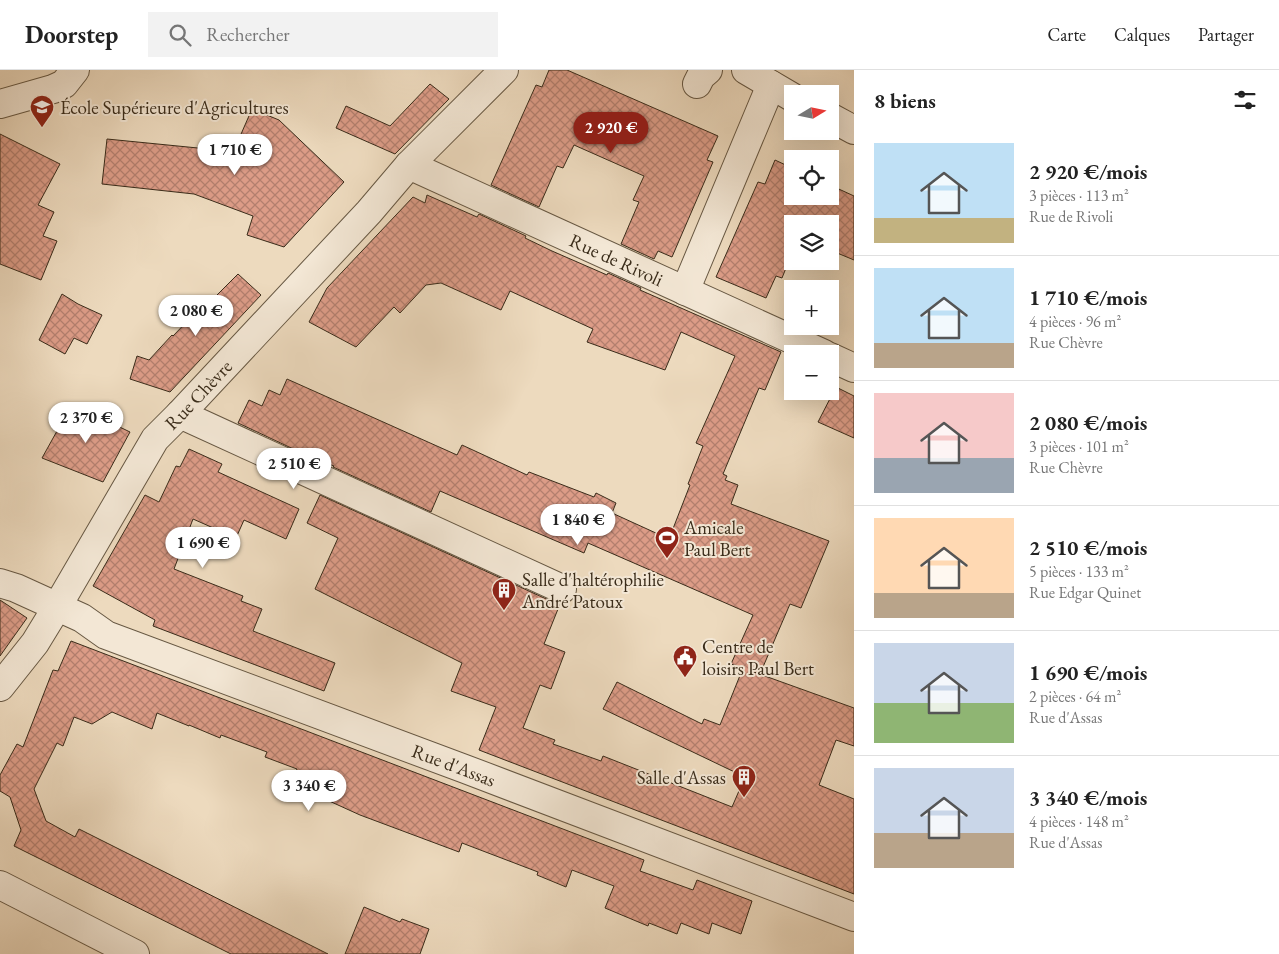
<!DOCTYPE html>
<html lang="fr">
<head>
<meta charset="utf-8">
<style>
	body { margin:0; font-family:"EB Garamond",serif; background:#f2f2f2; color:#222; height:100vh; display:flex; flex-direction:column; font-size:19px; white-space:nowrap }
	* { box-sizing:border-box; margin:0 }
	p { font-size:16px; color:#767676 }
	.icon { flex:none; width:28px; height:28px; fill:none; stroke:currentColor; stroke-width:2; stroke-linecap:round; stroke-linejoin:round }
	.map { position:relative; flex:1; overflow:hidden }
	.panel { display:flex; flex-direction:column; background:#fff; width:425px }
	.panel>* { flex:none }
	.needle { width:32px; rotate:80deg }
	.controls { position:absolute; left:784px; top:15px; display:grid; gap:10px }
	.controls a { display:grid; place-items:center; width:55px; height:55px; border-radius:0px; background:#fff; box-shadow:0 5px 20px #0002; font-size:25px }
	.price { position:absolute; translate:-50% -42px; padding:0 11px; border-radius:18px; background:#fff; color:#222; font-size:16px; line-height:32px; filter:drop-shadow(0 1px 2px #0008) }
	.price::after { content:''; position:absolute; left:50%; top:30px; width:15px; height:11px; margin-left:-8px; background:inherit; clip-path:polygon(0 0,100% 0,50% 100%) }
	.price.selected { background:#8f2418; color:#fff }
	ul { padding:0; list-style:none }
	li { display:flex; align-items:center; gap:15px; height:125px; padding:0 20px }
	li+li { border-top:1px solid #e0e0e0 }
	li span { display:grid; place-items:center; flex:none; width:140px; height:100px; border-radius:0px; color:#555 }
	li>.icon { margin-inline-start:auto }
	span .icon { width:60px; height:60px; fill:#fffc; stroke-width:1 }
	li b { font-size:21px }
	h2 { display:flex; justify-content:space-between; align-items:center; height:60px; padding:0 20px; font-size:21px }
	header { display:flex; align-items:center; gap:30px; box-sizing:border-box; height:70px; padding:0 25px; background:#fff; border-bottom:1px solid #e0e0e0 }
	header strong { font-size:24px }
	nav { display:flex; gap:28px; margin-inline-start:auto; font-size:18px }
	.search { width:350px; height:45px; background:#f2f2f2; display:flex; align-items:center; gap:12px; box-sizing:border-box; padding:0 18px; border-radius:0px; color:#767676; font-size:19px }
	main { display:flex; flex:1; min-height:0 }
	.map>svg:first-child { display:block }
	.building { fill:url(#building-cross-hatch); stroke:#3a2c1a }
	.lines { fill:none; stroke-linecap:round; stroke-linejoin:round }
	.minor-casing { stroke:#675843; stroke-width:30 }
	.minor { stroke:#f3e7d5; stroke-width:28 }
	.labels { text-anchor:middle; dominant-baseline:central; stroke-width:4; stroke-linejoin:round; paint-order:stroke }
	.poi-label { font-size:19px; fill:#3a2c1a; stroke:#f3e7d5; text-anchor:start }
	.street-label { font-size:19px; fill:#3a2c1a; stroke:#f3e7d5 }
</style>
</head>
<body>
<header>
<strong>Doorstep</strong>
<div class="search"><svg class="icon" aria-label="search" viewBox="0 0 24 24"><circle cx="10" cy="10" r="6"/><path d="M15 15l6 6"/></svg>Rechercher</div>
<nav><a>Carte</a><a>Calques</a><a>Partager</a></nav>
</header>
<main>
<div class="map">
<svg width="854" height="884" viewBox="0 0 854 884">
	<defs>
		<pattern id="building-cross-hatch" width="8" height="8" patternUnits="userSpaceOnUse" patternTransform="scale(1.25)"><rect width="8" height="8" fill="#dc9c87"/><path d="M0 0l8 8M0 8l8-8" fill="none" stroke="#b37f6e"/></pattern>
	</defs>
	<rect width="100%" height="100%" fill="#eddabe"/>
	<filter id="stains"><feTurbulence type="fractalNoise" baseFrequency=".004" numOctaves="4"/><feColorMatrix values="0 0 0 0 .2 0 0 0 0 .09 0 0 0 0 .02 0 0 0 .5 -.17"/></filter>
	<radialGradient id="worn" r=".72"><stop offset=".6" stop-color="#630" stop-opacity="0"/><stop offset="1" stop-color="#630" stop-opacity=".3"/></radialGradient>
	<!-- building -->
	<g class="building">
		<path d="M549,0H567L718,66L707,90L713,92L672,187L658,181L654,189L621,174L639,132L633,130L644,106L574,75L563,98L557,96L539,137L491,115L536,15L542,17Z"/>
		<path d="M430,14L449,29L395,84L336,58L346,36L390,56Z"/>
		<path d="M252,39L279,50L344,112L284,177L247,165L253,146L194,124L102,114L107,69L208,79L231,87Z"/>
		<path d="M0,64L60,94L38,135L54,142L43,166L57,171L41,210L0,194Z"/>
		<path d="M775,90L792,98V126H830V115L854,126V190L830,180V154H792V183L782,208L776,206L766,228L716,207L758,112L765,114Z"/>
		<path d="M427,125L477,147L479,144L526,166L525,168L552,181L607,205L608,203L641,218L640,220L781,282L765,320L759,318L723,404L727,406L725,410L738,415L731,434L829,471L801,538L790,534L760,604L751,601L854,638V676L836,670L819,715L854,729V824L479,680L496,637L451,621L462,593L315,519L338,468L307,453L320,425L555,533L560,534L544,574L565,582L551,619L540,615L523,658L555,670L553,674L601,691L603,686L732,737L745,707L603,639L617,612L702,654L704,649L720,655L743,598L731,594L753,545L588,473L584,483L440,421L431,442L333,397L334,396L304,384L238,353L249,330L262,336L269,320L280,325L287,309L457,385L462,375L527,405L529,402L594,427L596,423L616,433L612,443L669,469L690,415L688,414L703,376L696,373L735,286L681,262L665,300L587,272L593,259L510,221L501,240L441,213L426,215L400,243L394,237L356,277L309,252L327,218L413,127L425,133Z"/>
		<path d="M238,204L261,225L170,322L130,309L137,286L149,290L172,265L173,266L196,242L198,244Z"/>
		<path d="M62,224L78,234L102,245L87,274L74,268L65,284L39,270Z"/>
		<path d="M836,317L854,326V368L818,352Z"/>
		<path d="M72,334L130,362L103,412L42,388Z"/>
		<path d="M189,379L222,394L218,402L299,439L286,469L244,450L236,468L193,449L174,499L243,526L241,531L262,539L253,561L335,593L324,621L153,556L155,550L93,516L145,425L159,432L176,396L180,397Z"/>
		<path d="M0,530L27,548L0,586Z"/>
		<path d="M71,571L644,790L640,801L693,820L697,810L752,831L741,864L712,853L709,864L681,853L677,864L649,853L648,856L605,838L614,816L572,800L566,817L537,805L538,802L462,773L459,782L360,745L316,725L307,729L302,720L291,715L297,699L265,687L267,682L221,665L220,668L189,655V656L157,643L152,659L112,642L92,654L74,647L63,676L57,673L34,719L46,751L75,767L79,759L328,884H231L14,776L21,760L10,727L0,721V705L17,674L23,677L53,600L58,601Z"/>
		<path d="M364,837L400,852L402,849L429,859L420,884H345Z"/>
	</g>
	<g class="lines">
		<defs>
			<g id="minor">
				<path d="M746,0L792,27"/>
				<path d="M697,14L701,6L708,0"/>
				<path d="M0,34L53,19L64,14L75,0"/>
				<path d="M830,47L854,60"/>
				<path id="s1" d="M409,95L824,284"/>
				<path d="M685,221L771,15"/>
				<path d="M830,287L854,298"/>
				<path d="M180,344L562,519"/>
				<path id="s2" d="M0,513L16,518L82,548L106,565L465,699L854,847"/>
				<path id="s3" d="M0,617L35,573L57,537L155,369L180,344L369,142L409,95L504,0"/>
				<path d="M0,815L135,884"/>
			</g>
		</defs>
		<!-- minor casing -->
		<use href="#minor" class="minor-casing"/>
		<!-- minor -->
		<use href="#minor" class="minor"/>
	</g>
	<!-- icons -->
	<defs>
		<symbol id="university-pin" viewBox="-11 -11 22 30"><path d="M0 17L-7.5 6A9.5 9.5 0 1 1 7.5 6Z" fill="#8f2418" stroke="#f3e7d5"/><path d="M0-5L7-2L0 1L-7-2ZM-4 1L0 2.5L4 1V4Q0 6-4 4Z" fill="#fff"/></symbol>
		<symbol id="stadium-pin" viewBox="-11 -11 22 30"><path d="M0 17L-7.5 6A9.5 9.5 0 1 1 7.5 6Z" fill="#8f2418" stroke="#f3e7d5"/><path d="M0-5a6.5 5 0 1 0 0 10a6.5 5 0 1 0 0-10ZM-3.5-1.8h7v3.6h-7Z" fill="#fff"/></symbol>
		<symbol id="building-pin" viewBox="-11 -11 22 30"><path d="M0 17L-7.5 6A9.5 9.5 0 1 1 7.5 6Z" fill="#8f2418" stroke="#f3e7d5"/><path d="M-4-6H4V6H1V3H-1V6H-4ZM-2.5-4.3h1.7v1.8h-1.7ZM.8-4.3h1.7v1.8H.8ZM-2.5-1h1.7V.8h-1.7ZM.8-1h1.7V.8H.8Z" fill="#fff"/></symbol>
		<symbol id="civic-pin" viewBox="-11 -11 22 30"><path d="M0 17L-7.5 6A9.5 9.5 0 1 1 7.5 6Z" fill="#8f2418" stroke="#f3e7d5"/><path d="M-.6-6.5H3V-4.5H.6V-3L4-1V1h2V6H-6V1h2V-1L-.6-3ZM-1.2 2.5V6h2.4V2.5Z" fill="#fff"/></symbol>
	</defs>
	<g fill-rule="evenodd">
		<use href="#university-pin" x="28" y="23" width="28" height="38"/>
		<use href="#stadium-pin" x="653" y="454" width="28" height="38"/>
		<use href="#building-pin" x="490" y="506" width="28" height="38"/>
		<use href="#civic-pin" x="671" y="573" width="28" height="38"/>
		<use href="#building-pin" x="730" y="693" width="28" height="38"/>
	</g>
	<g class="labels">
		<!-- poi labels -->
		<g class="poi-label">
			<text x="60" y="37">École Supérieure d'Agricultures</text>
			<text x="684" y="457">Amicale<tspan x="684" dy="22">Paul Bert</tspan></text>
			<text x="522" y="509">Salle d'haltérophilie<tspan x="522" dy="22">André Patoux</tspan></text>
			<text x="702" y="576">Centre de<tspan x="702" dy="22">loisirs Paul Bert</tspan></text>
			<text x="726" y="707" text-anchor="end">Salle d'Assas</text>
		</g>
		<!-- street labels -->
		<g class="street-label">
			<text stroke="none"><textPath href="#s1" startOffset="228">Rue de Rivoli</textPath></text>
			<text stroke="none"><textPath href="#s3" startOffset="355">Rue Chèvre</textPath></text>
			<text stroke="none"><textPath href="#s2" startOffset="490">Rue d'Assas</textPath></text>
		</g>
	</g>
	<rect width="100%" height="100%" filter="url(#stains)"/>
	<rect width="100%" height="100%" fill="url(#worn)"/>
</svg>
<div class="controls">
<a><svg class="needle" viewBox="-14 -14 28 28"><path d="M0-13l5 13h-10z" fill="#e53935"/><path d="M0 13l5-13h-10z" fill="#767676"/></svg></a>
<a><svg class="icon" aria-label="locate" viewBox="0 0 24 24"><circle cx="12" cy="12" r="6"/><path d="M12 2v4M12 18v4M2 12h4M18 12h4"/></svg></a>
<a><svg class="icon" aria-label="layers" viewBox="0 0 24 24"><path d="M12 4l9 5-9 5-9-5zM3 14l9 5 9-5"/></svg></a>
<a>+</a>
<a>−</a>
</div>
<b class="price selected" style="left:611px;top:84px">2 920 €</b>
<b class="price" style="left:235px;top:106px">1 710 €</b>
<b class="price" style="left:196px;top:267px">2 080 €</b>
<b class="price" style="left:86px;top:374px">2 370 €</b>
<b class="price" style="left:294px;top:420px">2 510 €</b>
<b class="price" style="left:578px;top:476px">1 840 €</b>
<b class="price" style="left:203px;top:499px">1 690 €</b>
<b class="price" style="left:309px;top:742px">3 340 €</b>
</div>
<section class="panel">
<h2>8 biens<svg class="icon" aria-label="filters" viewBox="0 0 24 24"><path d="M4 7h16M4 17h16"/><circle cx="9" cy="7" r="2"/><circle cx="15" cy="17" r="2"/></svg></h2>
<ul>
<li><span style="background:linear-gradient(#bfe0f5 75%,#c2b280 0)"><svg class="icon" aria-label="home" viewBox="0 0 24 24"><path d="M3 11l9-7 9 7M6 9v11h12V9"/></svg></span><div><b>2 920 €/mois</b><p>3 pièces · 113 m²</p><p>Rue de Rivoli</p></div></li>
<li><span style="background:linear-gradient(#bfe0f5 75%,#b9a48a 0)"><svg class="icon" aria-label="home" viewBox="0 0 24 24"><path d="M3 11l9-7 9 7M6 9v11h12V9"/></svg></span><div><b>1 710 €/mois</b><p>4 pièces · 96 m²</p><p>Rue Chèvre</p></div></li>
<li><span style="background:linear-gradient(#f6c9c9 65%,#9aa5b1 0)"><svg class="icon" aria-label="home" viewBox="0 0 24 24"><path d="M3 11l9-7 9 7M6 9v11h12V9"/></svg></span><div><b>2 080 €/mois</b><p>3 pièces · 101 m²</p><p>Rue Chèvre</p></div></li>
<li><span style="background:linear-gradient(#ffd9b3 75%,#b9a48a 0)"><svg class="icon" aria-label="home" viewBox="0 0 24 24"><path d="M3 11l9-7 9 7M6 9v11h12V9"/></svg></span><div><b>2 510 €/mois</b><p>5 pièces · 133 m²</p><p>Rue Edgar Quinet</p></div></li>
<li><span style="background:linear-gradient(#c9d6e8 60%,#8fb573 0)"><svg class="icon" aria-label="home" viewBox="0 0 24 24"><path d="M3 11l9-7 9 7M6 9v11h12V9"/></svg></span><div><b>1 690 €/mois</b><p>2 pièces · 64 m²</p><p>Rue d'Assas</p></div></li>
<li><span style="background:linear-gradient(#c9d6e8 65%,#b9a48a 0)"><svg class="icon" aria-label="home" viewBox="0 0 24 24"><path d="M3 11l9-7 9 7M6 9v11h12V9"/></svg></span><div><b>3 340 €/mois</b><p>4 pièces · 148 m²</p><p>Rue d'Assas</p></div></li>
</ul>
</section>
</main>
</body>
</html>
